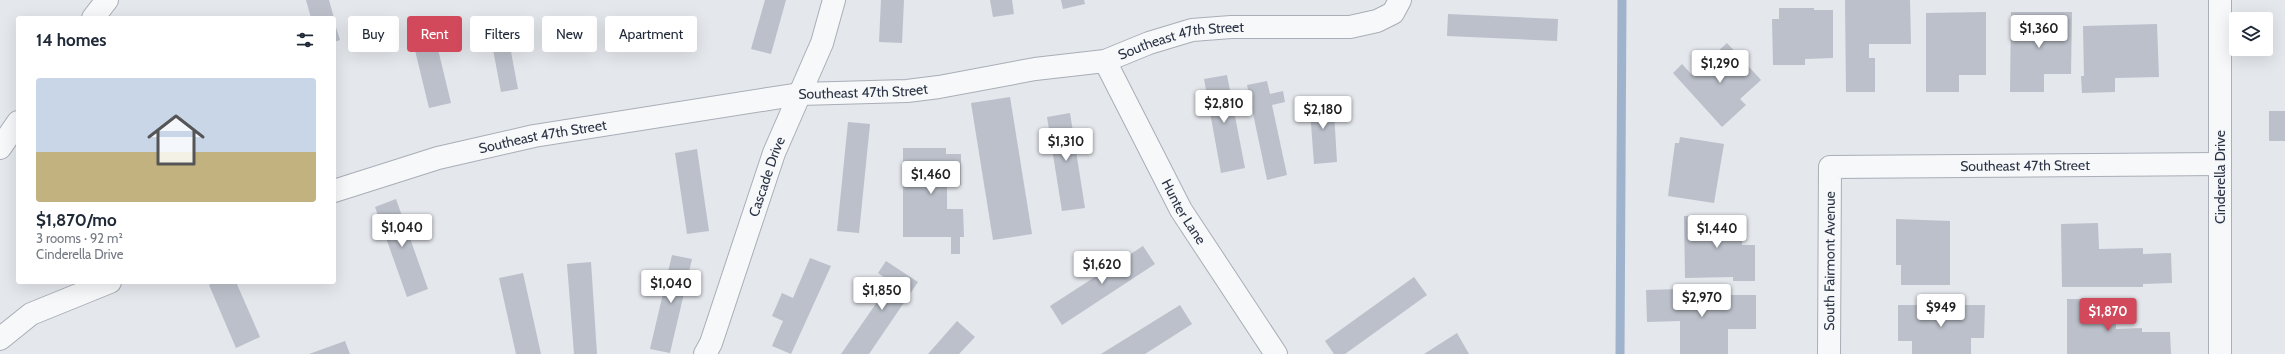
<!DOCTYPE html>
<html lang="en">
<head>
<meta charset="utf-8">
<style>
	body { margin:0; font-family:Cabin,sans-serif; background:#f2f2f3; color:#1f2937; height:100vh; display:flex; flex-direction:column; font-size:15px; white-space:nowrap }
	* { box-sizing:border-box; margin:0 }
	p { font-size:13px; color:#747a83 }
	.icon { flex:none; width:22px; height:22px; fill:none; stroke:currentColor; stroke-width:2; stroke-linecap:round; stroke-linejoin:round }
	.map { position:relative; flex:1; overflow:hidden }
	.drawer { position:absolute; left:16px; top:16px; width:320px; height:268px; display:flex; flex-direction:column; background:#fff; border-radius:4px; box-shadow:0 4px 16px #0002 }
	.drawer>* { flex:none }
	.hud { position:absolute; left:348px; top:16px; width:380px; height:36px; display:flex; gap:8px }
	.fabs { position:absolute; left:2229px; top:12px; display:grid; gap:8px }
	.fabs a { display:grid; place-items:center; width:44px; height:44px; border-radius:4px; background:#fff; box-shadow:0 4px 16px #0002; font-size:20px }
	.price { position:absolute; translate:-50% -34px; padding:0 9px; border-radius:4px; background:#fff; color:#222; font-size:13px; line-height:26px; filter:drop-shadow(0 1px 2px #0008) }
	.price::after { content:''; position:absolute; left:50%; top:24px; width:12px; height:9px; margin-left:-6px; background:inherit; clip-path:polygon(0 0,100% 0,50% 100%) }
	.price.on { background:#d1495b; color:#fff }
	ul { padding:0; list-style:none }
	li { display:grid; align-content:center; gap:8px; height:212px; padding:0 20px }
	li span { display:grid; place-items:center; height:124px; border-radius:4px; color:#555 }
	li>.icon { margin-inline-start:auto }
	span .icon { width:72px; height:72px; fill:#fffc; stroke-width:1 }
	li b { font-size:17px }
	h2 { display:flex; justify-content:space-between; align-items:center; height:48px; padding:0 20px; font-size:17px }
	.chip { padding:0 14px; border-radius:4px; background:#fff; box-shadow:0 4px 16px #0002; font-size:14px; line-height:36px }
	.chip.on { background:#d1495b; color:#fff }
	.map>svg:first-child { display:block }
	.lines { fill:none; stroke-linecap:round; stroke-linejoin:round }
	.stream { stroke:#9fb4cc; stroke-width:9 }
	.building { fill:#bbc0ca }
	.minor-casing { stroke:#a9aeb7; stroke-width:24 }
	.minor { stroke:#f7f8fa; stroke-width:22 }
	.labels { text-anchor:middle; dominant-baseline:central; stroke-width:3.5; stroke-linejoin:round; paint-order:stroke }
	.street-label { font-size:14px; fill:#2b3445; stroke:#f4f6f9 }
</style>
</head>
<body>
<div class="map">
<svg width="2285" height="354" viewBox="0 0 2285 354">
	<rect width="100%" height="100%" fill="#e4e7ec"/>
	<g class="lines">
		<!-- stream -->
		<path class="stream" d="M1620,354L1622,0"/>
	</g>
	<!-- building -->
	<g class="building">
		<path d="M306,0H329L334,18H311Z"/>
		<path d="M765,0H786L771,54L751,49Z"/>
		<path d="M881,0H904L902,43L879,42Z"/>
		<path d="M990,0H1012L1014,14L993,17Z"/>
		<path d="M1061,0H1084L1085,4L1063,9Z"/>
		<path d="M1845,0H1910L1911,44H1869V58H1875V92H1846Z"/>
		<path d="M1779,8H1814V10H1833V58L1805,59V65H1773L1772,19H1779Z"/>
		<path d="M1986,12V75H1959V92H1926V13Z"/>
		<path d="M2011,12H2072L2071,74H2044V92H2010Z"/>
		<path d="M1448,14L1558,19L1557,41L1447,36Z"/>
		<path d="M334,21L340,40L334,42Z"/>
		<path d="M2157,24L2159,77L2115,78V92L2082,93L2081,76H2084L2083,26Z"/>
		<path d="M506,25L518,89L501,92L489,28Z"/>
		<path d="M435,37L451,103L429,108L413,42Z"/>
		<path d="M1727,43L1761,80L1740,99L1746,105L1722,127L1673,73L1682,64L1692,75Z"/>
		<path d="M1227,75L1245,168L1221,173L1204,79Z"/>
		<path d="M1267,81L1270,94L1283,91L1285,102L1272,105L1287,175L1267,180L1247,85Z"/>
		<path d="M1333,96L1337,162L1314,164L1309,97Z"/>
		<path d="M1010,97L1032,234L993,240L971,103Z"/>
		<rect x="2269" y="111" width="16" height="30"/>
		<path d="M1070,113L1085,208L1062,211L1047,117Z"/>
		<path d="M848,122L870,124L859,233L837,231Z"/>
		<path d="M1680,137L1724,144L1714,203L1668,196L1675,143H1679Z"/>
		<path d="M903,148H946V154H961V185H947V209H963L964,237H960V254H951V237H903Z"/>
		<path d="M697,149L709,231L687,234L675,153Z"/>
		<path d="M396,199L428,289L407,297L375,207Z"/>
		<path d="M1741,215L1742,245H1755V281H1733V277L1685,278L1684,216Z"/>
		<path d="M1896,219L1950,221V285H1901V265H1896Z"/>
		<path d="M2098,223L2099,249L2143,248V254L2171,253L2172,283L2143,284V287H2062L2061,224Z"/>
		<path d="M1143,246L1155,264L1062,325L1050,306Z"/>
		<path d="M672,255L692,259L670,353L650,349Z"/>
		<path d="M810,258L831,266L791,354L772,346L783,321L772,316L782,293L793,298Z"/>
		<path d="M886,261L918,282L869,354H841L891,282L878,273Z"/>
		<path d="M591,262L597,354H574L567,264Z"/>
		<path d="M523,273L541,354H516L499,278Z"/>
		<path d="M1414,277L1427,295L1345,354H1334L1325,341Z"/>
		<path d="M215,282H236L260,337L236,348L209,285Z"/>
		<path d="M1680,289V295H1756V329H1728V354H1680V321L1647,322L1646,290Z"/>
		<path d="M2067,299H2109V322H2116V329L2142,328V332H2170L2171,354H2067Z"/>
		<path d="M1180,305L1192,324L1145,354H1101Z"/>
		<path d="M1898,305H1985L1984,338H1971V354H1912V341H1898Z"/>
		<path d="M957,321L975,337L959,354H928Z"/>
		<path d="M1457,333L1469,354H1424Z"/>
		<path d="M345,341L350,354H309Z"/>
	</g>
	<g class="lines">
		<defs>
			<g id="minor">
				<path d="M2220,0V354"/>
				<path d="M93,18L107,0"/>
				<path id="s1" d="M1105,61L1181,210L1276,354"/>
				<path d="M0,148L18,122"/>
				<path id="s2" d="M334,191L438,158L534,136L800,94L907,91L939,87L1035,69L1105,61L1149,43L1192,30L1231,27H1350L1377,21L1393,13L1400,0"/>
				<path d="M0,339L31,314L110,282"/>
				<path id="s3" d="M705,354L711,343L774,153L822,43L834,0"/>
				<path id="s4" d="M1829,354L1830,167L2220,164"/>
			</g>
		</defs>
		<!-- minor casing -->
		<use href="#minor" class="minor-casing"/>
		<!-- minor -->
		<use href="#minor" class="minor"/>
	</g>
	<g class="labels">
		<!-- street labels -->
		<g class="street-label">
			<text stroke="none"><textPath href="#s2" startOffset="864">Southeast 47th Street</textPath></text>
			<text stroke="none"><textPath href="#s2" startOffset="540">Southeast 47th Street</textPath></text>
			<text stroke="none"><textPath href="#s2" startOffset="216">Southeast 47th Street</textPath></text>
			<text stroke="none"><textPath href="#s4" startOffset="382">Southeast 47th Street</textPath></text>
			<text stroke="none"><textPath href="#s3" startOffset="188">Cascade Drive</textPath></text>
			<text transform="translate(2220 177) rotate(-90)">Cinderella Drive</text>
			<text stroke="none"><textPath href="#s1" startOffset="170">Hunter Lane</textPath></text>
			<text stroke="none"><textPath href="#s4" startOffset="93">South Fairmont Avenue</textPath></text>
		</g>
	</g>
</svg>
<div class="fabs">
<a><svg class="icon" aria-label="layers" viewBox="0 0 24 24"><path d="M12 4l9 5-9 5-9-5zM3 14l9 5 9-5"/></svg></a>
</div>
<b class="price" style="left:2039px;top:49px">$1,360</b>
<b class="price" style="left:1720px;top:84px">$1,290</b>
<b class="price" style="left:1224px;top:124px">$2,810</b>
<b class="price" style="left:1323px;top:130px">$2,180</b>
<b class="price" style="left:1066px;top:162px">$1,310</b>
<b class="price" style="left:931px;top:195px">$1,460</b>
<b class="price" style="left:402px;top:248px">$1,040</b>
<b class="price" style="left:1717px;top:249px">$1,440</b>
<b class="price" style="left:1102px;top:285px">$1,620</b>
<b class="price" style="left:671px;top:304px">$1,040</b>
<b class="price" style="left:882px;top:311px">$1,850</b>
<b class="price" style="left:1702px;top:318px">$2,970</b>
<b class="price" style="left:1941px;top:328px">$949</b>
<b class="price on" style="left:2108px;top:332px">$1,870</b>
<div class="hud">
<a class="chip">Buy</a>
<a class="chip on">Rent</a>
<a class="chip">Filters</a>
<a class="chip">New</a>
<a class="chip">Apartment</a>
</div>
<section class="drawer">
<h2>14 homes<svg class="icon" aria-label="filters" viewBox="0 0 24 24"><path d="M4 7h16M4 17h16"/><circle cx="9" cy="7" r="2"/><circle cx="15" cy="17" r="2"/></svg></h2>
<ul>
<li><span style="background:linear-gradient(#c9d6e8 60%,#c2b280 0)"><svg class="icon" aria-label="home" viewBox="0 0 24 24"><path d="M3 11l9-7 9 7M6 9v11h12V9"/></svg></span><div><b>$1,870/mo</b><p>3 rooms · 92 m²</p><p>Cinderella Drive</p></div></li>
</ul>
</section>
</div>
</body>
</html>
